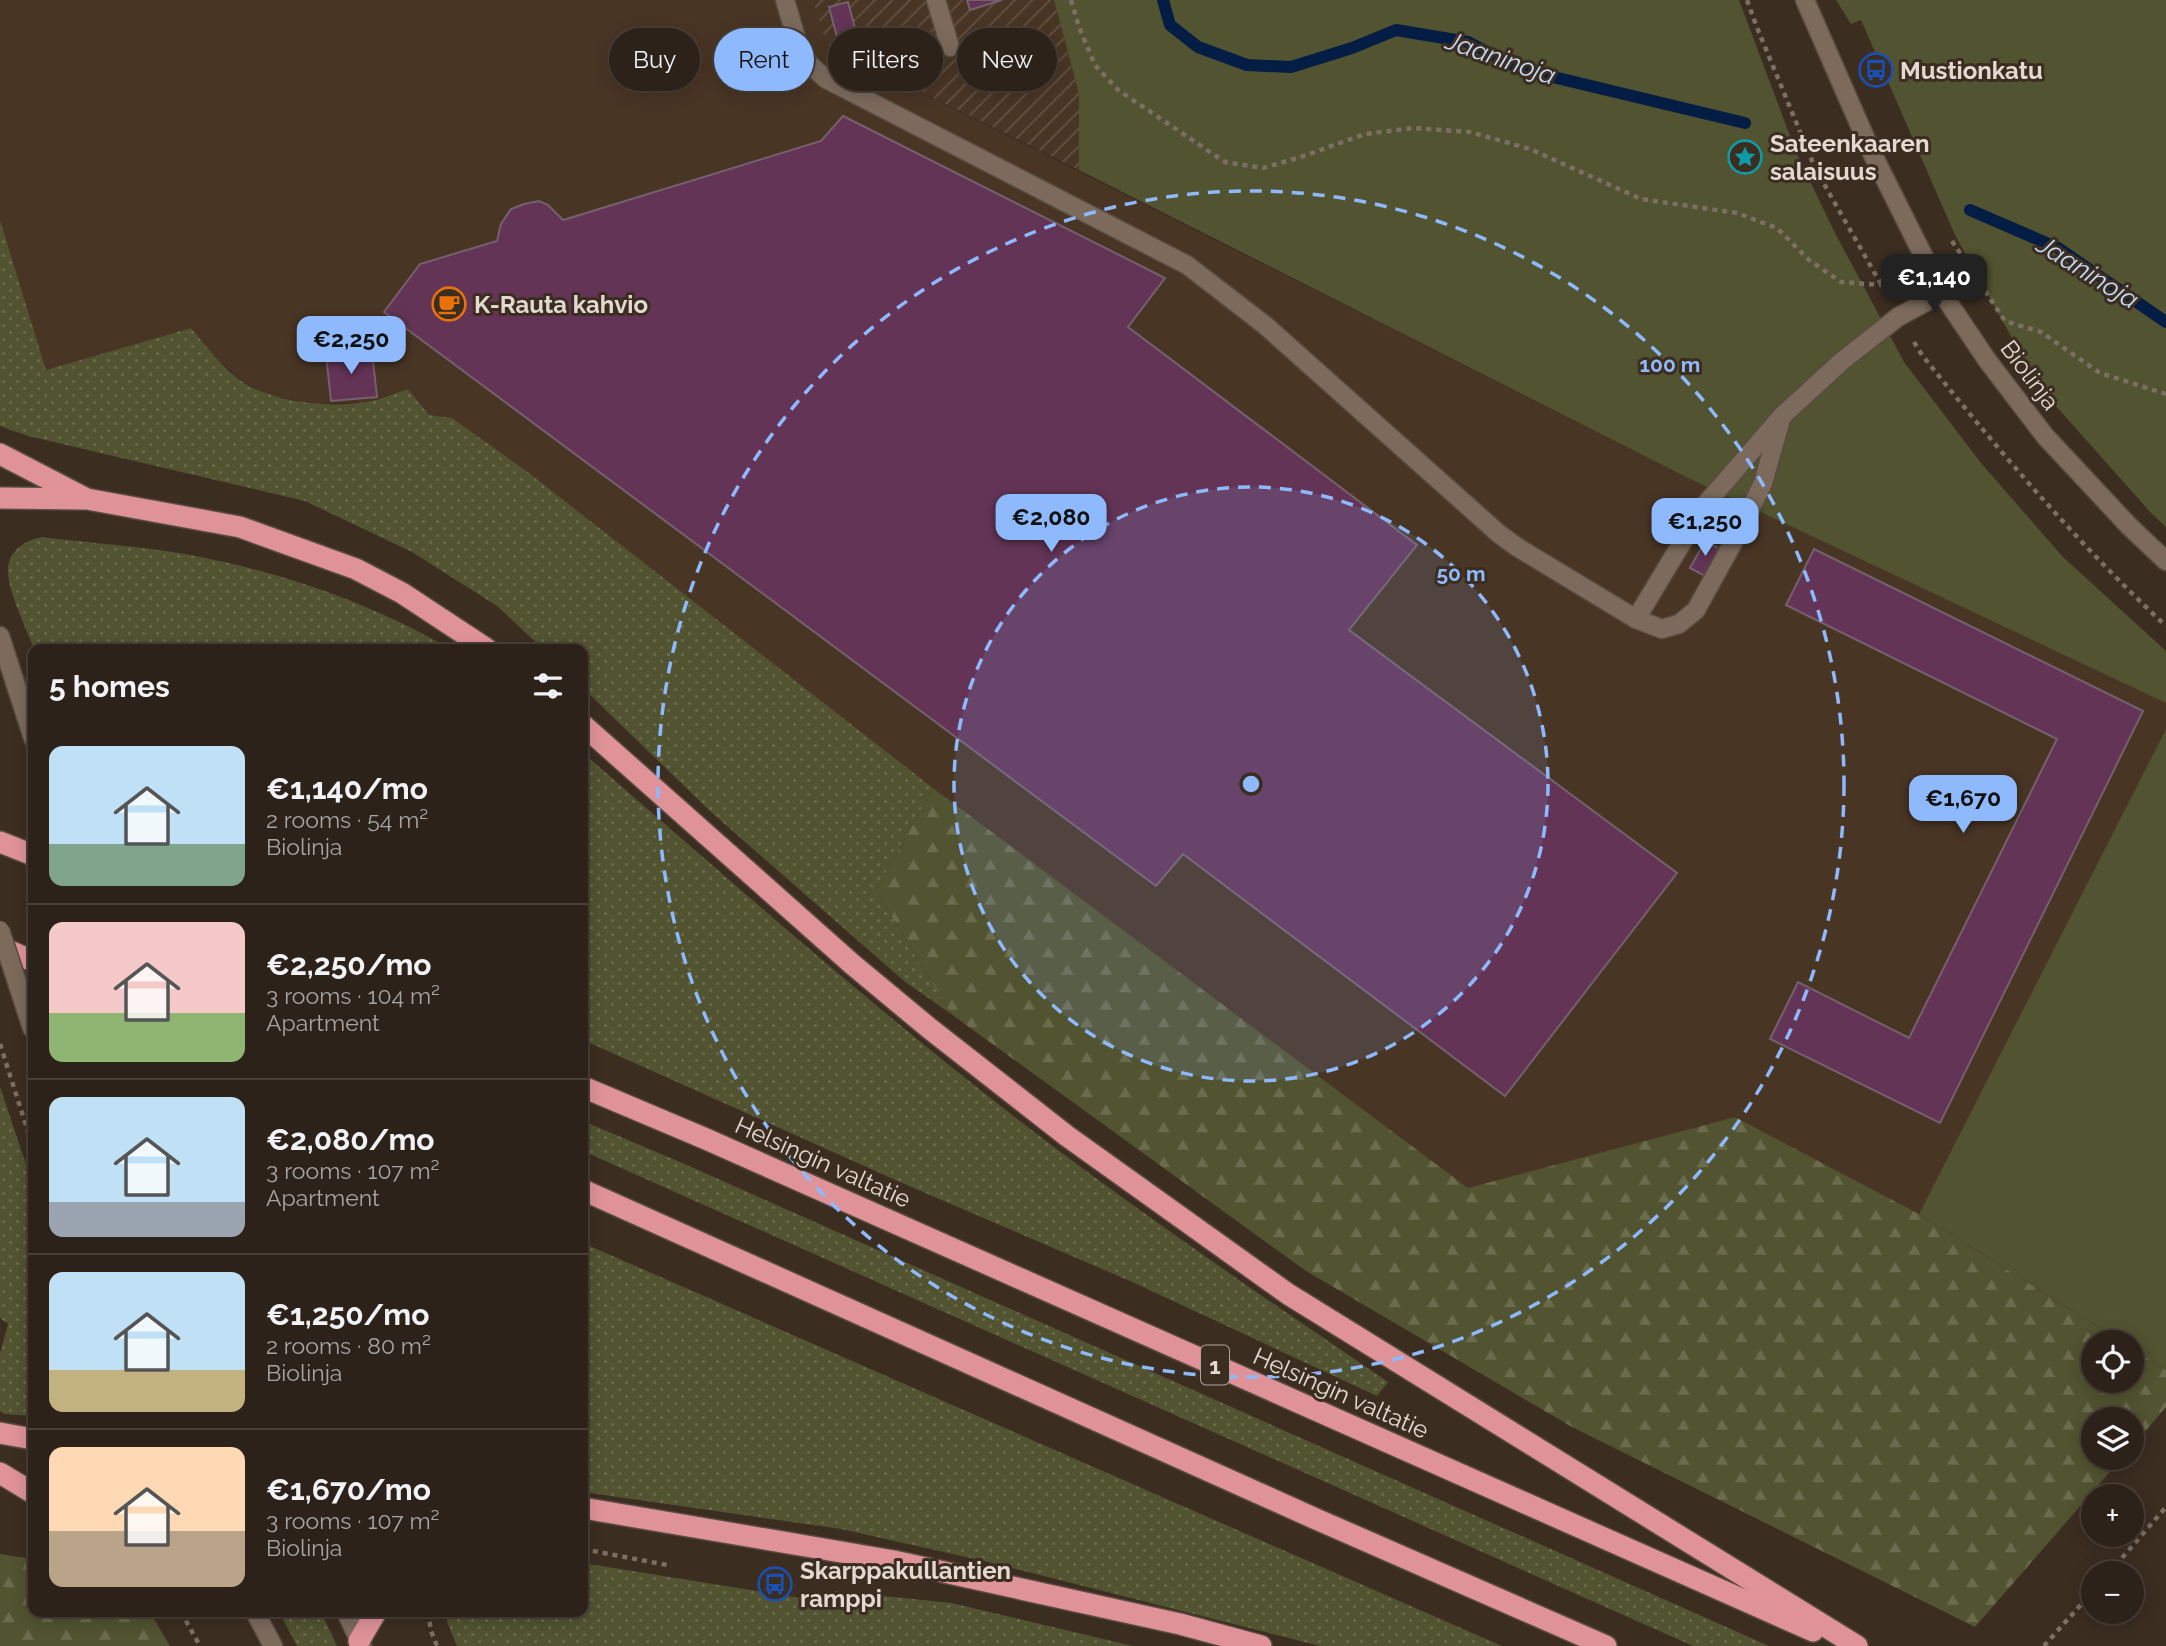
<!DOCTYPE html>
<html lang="en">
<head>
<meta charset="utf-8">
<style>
	body { margin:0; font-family:Raleway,sans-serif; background:#392f26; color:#f1f3f6; height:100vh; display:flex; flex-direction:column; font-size:26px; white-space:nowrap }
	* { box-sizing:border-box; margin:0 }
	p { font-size:23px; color:#a7a4a2 }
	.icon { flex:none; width:38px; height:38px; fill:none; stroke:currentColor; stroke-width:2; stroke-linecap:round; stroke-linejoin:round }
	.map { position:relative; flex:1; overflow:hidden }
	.panel { position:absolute; left:28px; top:644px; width:560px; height:973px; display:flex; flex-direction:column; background:#2d2219; border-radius:14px; box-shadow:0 4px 18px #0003,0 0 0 2px #483f38 }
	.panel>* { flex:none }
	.banner { position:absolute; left:609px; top:28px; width:665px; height:63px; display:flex; gap:14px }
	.buttons { position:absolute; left:2081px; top:1330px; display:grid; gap:14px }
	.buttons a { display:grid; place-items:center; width:63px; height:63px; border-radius:50%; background:#2d2219; box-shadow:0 4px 18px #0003,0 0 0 2px #483f38; font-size:35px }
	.price { position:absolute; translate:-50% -60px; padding:0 16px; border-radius:14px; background:#8eb9fc; color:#111; font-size:23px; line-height:46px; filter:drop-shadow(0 2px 4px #0008) }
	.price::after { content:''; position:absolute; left:50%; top:42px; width:21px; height:16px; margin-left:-10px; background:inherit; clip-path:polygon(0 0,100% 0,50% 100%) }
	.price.active { background:#222; color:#fff }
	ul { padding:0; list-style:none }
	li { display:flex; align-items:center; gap:21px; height:175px; padding:0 21px }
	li+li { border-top:2px solid #483f38 }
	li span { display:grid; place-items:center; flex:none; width:196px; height:140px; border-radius:14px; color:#555 }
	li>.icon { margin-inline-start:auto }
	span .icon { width:84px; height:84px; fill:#fffc; stroke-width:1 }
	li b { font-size:30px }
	h2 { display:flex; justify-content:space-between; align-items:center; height:84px; padding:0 21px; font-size:30px }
	.tag { padding:0 24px; border-radius:32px; background:#2d2219; box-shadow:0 4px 18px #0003,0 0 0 2px #483f38; font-size:24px; line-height:63px }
	.tag.active { background:#8eb9fc; color:#111 }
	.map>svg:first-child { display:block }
	.built { fill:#493524 }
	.industrial { fill:url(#industrial-furrows) }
	.grass { fill:url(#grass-dots) }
	.forest { fill:url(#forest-firs) }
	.park { fill:#525330 }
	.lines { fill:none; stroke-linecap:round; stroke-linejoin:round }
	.stream { stroke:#041d45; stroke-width:12 }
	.building { fill:#633456; stroke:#74616e; stroke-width:2 }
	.lane-casing { stroke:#584c41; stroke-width:21 }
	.street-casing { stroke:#584c41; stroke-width:21 }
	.secondary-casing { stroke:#584c41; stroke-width:21 }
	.highway-casing { stroke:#584c41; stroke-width:24 }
	.path { stroke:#7c6f64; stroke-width:4.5; stroke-dasharray:5 5; stroke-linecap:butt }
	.lane { stroke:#7c6b5d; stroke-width:18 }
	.street { stroke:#7c6b5d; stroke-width:18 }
	.secondary { stroke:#7c6b5d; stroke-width:18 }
	.highway { stroke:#e09299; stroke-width:21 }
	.secondary-bridge-casing { stroke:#584c41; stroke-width:21; stroke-linecap:butt }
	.secondary-bridge { stroke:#7c6b5d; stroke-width:18 }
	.ring { fill:none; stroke:#8eb9fc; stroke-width:3.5; stroke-dasharray:12 9 }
	.labels { text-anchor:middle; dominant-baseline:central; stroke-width:6; stroke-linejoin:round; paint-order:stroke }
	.shield { fill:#3c2d21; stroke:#b1a59d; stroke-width:2 }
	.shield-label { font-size:23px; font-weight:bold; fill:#e3d9d2 }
	.poi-label { font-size:24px; font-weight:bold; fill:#e3d9d2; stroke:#3c2d21; text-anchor:start }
	.street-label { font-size:24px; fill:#e3d9d2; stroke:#3c2d21 }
	.water-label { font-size:26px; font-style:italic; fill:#c6d9f6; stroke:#3c2d21 }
	.centre { fill:#8eb9fc; stroke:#3c2d21; stroke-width:3.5 }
	.ring-label { font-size:21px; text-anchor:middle; font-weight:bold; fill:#8eb9fc; stroke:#3c2d21; stroke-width:6; stroke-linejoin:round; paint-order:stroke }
</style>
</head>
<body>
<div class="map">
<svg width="2166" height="1646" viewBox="0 0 2166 1646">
	<defs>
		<pattern id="industrial-furrows" width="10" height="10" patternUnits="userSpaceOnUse" patternTransform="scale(1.75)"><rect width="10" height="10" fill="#493524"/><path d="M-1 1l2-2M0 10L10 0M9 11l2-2" fill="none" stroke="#635243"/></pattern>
		<pattern id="grass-dots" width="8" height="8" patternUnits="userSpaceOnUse" patternTransform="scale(1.75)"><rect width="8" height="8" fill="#525330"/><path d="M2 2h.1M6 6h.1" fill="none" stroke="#6b6b4d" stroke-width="1.8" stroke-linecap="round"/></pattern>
		<pattern id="forest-firs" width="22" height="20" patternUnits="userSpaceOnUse" patternTransform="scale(1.75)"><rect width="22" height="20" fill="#525330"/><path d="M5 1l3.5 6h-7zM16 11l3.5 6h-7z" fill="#6b6b4d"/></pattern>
	</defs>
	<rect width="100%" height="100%" fill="#3c2d21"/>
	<!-- built -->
	<path class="built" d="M0,0H813L827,45L1688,478L2166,703V729L1919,1214L1735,1117L1468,1188L933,788L525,470L452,418L429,415L408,389L367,402L314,404L269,395L244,382L216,358L191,328L46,370L0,220Z"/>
	<!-- industrial -->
	<path class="industrial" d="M813,0H1054L1079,94V170L827,45Z"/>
	<!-- grass -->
	<g class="grass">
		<path d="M0,220L46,370L191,328C207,347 223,369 244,383C277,403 329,408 366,402C380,400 395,393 408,389L429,415L452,418L525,470L933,788L876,890L951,1014L904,981L711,812L583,688V649H543L497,606L412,552L305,501L28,436L0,426Z"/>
		<path d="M42,537C90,543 138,546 185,554C278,571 368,601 450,649H34C27,630 9,593 8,574C6,553 24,540 42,537Z"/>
		<path d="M583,753C738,887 891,1024 1054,1147C1163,1229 1275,1305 1388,1382L1377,1396L1130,1281L909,1186L583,1040Z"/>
		<path d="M0,1087L33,1185V1416L4,1414L0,1411V1353L8,1324L0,1318Z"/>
		<path d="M583,1121L680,1162L1769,1646H1693L583,1151Z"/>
		<path d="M583,1243L1502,1646H1320L984,1561L841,1529L583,1492Z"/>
		<path d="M583,1563L831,1603L836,1591L951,1603L1133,1646H457L447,1622L448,1612H583Z"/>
		<path d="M279,1612H321L337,1646H297Z"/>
	</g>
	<!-- forest -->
	<g class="forest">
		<path d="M933,788L1468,1188L1735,1117L1919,1214L2122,1342H2093V1381H2132V1348L2166,1370V1407L2132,1447V1419H2093V1458H2122L1975,1627L1572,1427L1306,1271L951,1014L876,890Z"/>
		<path d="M0,1554L33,1559V1612H150L170,1646H0Z"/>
	</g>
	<!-- park -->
	<g class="park">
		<path d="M1054,0H1739L1796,152L1834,231L1904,362L1981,463L2063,557L2166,651V703L1688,478L1079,170V94Z"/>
		<path d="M1836,0H2166V527L2152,514L2039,387L1955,235L1861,20L1851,24Z"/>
		<path d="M2166,729V1370L2132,1348V1342H2122L1919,1214Z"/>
	</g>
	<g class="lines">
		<!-- stream -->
		<g class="stream">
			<path d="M1163,0L1170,25L1198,47L1247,65L1291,67L1352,48L1396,30L1468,42L1520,69L1745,123"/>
			<path d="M1970,210L2058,248L2166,322"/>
		</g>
	</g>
	<!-- building -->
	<g class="building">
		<path d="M967,0H1002L970,10Z"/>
		<path d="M848,2L856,32L837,37L829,7Z"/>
		<path d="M843,116L1165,278L1128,327L1417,545L1349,630L1677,873L1505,1096L1183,854L1156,886L384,312L420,264L497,241L501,224L511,209L524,204L539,201L548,205L563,220L821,141Z"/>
		<path d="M372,351L377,397L331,401L326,355Z"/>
		<path d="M1705,541L1720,549L1705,576L1690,568Z"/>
		<path d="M1814,549L2143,711L1940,1123L1770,1039L1798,982L1909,1038L2057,739L1786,605Z"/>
	</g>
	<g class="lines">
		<defs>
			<g id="lane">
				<path d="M785,0L799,48L809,64L826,79L1187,265L1266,326L1498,533L1517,547L1636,619L1662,629L1679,624L1696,610L1740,530L1763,483L1782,416"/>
				<path d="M936,0L950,47"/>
				<path d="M1636,619L1704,506L1782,416L1842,361L1898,317L1942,293"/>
			</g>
			<path id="street" d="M1805,0L1871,151L1942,293L1987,360L2045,436L2129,526L2166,561"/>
			<g id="secondary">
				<path d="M0,636L33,738"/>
				<path d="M255,1612L273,1646"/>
				<path d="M346,1612L362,1646"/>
			</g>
			<g id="highway">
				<path d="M0,454L85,498"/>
				<path d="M0,498L87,499L240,527L356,569L402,593L487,649"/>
				<path d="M583,725L852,964L929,1028L1067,1136L1288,1294L1857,1646"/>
				<path d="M0,842L33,855"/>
				<path d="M0,947L33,961"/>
				<path d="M583,1087L706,1139L1813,1631"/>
				<path d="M583,1190L1316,1519L1606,1646"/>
				<path d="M0,1433L33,1439"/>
				<path d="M0,1473L33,1493"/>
				<path d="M583,1508L894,1561L1180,1624L1261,1646"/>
				<path d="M359,1641L376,1612"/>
			</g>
		</defs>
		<!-- lane casing -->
		<use href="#lane" class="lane-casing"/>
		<!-- street casing -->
		<use href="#street" class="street-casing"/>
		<!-- secondary casing -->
		<use href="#secondary" class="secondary-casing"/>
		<!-- highway casing -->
		<use href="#highway" class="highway-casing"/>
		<!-- path -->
		<g class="path">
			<path d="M1071,0L1079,27L1095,65L1118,90L1225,162L1263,168L1301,157L1365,134L1414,128L1470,132L1530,149L1641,199L1737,213L1777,228L1809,260L1841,282L1882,285"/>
			<path d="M1747,0L1756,25L1815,168L1882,286"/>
			<path d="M1952,241L2005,321L2041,332L2100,373L2166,394"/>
			<path d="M1914,342L1922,355C1998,450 2077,543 2166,626"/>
			<path d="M0,1044L33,1147"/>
			<path d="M583,1549L667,1565"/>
			<path d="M2109,1573L2166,1507"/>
			<path d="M181,1612L200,1646"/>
			<path d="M428,1612L431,1631L437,1646"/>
			<path d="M2044,1646L2093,1591"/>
		</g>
		<!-- lane -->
		<use href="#lane" class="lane"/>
		<!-- street -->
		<use href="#street" class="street"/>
		<!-- secondary -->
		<use href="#secondary" class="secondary"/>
		<!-- highway -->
		<use href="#highway" class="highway"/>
		<defs>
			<path id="secondary-bridge" d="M0,930L33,1031"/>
		</defs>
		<!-- secondary-bridge casing -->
		<use href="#secondary-bridge" class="secondary-bridge-casing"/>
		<!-- secondary-bridge -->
		<use href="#secondary-bridge" class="secondary-bridge"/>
	</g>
	<!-- distance rings -->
	<circle cx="1251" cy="784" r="297" fill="#8eb9fc" fill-opacity=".12"/>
	<g class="ring">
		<circle cx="1251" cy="784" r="297"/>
		<circle cx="1251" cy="784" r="593"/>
	</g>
	<!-- icons -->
	<defs>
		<symbol id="bus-ring" viewBox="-11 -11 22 22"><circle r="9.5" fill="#3c2d21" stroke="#1a4fb4" stroke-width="1.5"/><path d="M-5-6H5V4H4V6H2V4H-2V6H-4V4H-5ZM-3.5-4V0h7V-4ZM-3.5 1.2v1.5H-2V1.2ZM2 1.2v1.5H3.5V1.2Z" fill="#1a4fb4"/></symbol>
		<symbol id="sight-ring" viewBox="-11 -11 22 22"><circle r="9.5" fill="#3c2d21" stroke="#0f9aa8" stroke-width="1.5"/><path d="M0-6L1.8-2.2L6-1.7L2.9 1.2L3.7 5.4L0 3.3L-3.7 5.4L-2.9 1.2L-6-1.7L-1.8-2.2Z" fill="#0f9aa8"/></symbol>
		<symbol id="cafe-ring" viewBox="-11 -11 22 22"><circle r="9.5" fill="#3c2d21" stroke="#e8710a" stroke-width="1.5"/><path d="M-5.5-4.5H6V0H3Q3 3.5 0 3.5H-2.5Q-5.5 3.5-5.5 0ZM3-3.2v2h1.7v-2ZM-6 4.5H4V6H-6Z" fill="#e8710a"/></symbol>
	</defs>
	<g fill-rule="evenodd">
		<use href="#bus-ring" x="1857" y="51" width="38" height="38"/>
		<use href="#sight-ring" x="1726" y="138" width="38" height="38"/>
		<use href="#cafe-ring" x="430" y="285" width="38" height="38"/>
		<use href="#bus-ring" x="756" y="1565" width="38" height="38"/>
	</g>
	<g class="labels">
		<!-- shield labels -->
		<rect class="shield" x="1201" y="1345.5" width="28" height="39" rx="5"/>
		<g class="shield-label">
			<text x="1215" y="1365">1</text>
		</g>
		<!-- poi labels -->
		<g class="poi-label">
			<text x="1900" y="70">Mustionkatu</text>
			<text x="1770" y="143">Sateenkaaren<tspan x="1770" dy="28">salaisuus</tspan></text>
			<text x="474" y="304">K-Rauta kahvio</text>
			<text x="800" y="1570">Skarppakullantien<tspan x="800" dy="28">ramppi</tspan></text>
		</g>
		<!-- street labels -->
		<g class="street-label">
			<text transform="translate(2030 375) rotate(53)">Biolinja</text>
			<text transform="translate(823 1162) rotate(24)">Helsingin valtatie</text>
			<text transform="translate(1341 1393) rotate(24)">Helsingin valtatie</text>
		</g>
		<!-- water labels -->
		<g class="water-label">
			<text transform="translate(1501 58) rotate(19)">Jaaninoja</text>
			<text transform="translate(2088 272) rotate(32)">Jaaninoja</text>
		</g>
	</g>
	<circle cx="1251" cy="784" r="10" class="centre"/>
	<g class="ring-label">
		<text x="1670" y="372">100 m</text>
		<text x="1461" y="581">50 m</text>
	</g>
</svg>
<div class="buttons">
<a><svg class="icon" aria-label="locate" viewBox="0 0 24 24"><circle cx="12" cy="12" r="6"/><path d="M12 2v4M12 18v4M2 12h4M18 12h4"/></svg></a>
<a><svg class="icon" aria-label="layers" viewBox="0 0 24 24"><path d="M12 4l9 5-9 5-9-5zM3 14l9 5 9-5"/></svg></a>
<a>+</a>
<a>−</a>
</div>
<b class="price active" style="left:1934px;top:314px">€1,140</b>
<b class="price" style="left:351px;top:376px">€2,250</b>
<b class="price" style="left:1051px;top:554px">€2,080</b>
<b class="price" style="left:1705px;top:558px">€1,250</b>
<b class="price" style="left:1963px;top:835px">€1,670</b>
<div class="banner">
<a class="tag">Buy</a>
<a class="tag active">Rent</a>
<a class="tag">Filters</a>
<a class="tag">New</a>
</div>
<section class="panel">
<h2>5 homes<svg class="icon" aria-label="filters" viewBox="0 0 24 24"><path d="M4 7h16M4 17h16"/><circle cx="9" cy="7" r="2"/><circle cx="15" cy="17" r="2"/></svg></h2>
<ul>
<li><span style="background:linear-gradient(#bfe0f5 70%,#7fa58c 0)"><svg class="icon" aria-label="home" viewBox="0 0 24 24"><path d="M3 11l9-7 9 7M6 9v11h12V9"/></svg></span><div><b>€1,140/mo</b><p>2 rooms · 54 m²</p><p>Biolinja</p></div></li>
<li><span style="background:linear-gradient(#f6c9c9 65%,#8fb573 0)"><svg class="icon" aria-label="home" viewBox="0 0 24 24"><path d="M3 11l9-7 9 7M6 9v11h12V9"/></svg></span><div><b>€2,250/mo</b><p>3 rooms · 104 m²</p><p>Apartment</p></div></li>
<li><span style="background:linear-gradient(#bfe0f5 75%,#9aa5b1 0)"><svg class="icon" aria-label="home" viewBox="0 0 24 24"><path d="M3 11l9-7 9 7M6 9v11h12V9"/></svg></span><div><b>€2,080/mo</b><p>3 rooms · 107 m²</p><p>Apartment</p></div></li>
<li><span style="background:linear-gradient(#bfe0f5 70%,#c2b280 0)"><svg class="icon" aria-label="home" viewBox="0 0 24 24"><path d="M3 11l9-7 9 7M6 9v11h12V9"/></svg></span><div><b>€1,250/mo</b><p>2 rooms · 80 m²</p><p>Biolinja</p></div></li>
<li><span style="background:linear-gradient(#ffd9b3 60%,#b9a48a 0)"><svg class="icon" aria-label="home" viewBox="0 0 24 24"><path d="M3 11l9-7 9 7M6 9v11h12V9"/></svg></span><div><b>€1,670/mo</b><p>3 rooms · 107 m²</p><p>Biolinja</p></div></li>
</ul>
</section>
</div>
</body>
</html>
